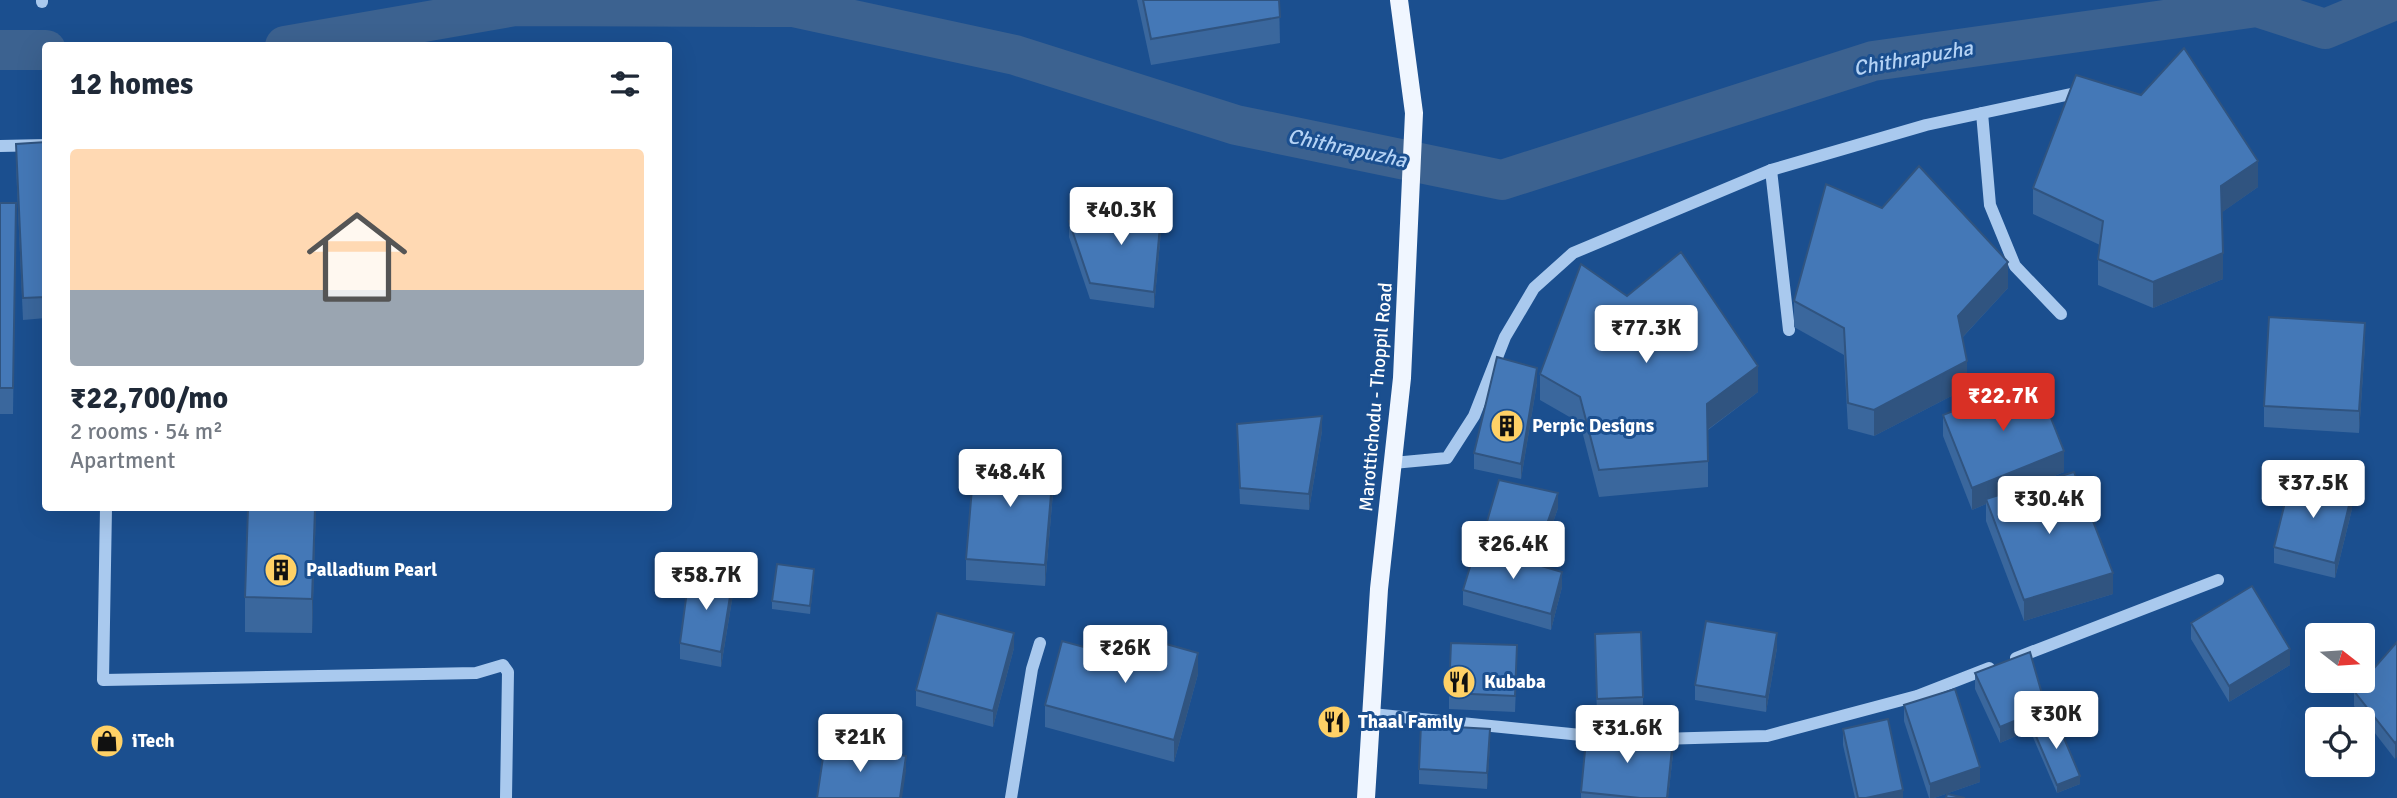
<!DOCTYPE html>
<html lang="en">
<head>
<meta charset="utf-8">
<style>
	body { margin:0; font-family:Signika,sans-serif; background:#f6f6f7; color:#1f2937; height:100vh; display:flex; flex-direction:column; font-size:26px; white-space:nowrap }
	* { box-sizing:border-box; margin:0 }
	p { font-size:23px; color:#747a83 }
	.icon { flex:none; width:38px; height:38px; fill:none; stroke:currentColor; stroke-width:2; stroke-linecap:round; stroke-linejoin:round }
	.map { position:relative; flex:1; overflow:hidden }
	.panel { position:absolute; left:42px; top:42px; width:630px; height:469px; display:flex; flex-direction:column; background:#fff; border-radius:7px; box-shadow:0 7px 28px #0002 }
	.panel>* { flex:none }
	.needle { width:46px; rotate:107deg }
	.controls { position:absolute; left:2305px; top:623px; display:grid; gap:14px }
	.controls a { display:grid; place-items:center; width:70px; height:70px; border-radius:7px; background:#fff; box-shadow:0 7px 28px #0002; font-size:35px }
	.price { position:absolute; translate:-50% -60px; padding:0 16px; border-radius:7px; background:#fff; color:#222; font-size:23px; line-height:46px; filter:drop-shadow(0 2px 4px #0008) }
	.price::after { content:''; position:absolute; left:50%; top:42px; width:21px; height:16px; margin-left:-10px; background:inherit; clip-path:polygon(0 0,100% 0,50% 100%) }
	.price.on { background:#d93025; color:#fff }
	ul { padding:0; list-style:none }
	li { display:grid; align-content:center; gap:14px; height:371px; padding:0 28px }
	li span { display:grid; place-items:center; height:217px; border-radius:7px; color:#555 }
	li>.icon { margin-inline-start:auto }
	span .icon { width:126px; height:126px; fill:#fffc; stroke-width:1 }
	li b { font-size:30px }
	h2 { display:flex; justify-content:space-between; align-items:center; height:84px; padding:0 28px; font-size:30px }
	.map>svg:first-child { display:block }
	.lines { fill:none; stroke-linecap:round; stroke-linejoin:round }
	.canal { stroke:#3c6290; stroke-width:40 }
	.minor { stroke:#a9c9ee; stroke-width:12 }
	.major { stroke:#f0f6ff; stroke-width:18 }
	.wall { fill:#3a679d }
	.shaded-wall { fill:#305480 }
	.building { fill:#4478b7; stroke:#305480; stroke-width:2 }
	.labels { text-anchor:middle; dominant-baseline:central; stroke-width:6; stroke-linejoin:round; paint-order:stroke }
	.street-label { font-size:19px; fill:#fff; stroke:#1b4f8f }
	.poi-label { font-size:19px; font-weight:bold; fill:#fff; stroke:#1b4f8f; text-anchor:start }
	.water-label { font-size:21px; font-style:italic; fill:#b5d3f5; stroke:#1b4f8f }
</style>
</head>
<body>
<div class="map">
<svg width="2397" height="798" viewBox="0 0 2397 798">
	<rect width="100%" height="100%" fill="#1b4f8f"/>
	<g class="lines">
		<!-- canal -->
		<g class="canal">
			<path d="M285,46L515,6L793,7L1015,55L1236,125L1502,180L1873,61L2257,7L2325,29L2395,0"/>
			<path d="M0,50H46"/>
		</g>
		<!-- minor -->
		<g class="minor">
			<path d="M42,2V0"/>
			<path d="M1982,113L1990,205L2015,266L2061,314"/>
			<path d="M0,146L46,145"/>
			<path d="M1771,170L1789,330"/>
			<path d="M1393,463L1447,458L1474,416L1505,337L1534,288L1573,253L1771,170L1926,125L2080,92"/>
			<path d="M106,508L103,680L476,673L503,665L508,672L506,798"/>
			<path d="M2016,658L2218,580"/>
			<path d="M1372,714L1601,737"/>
			<path d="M1658,739L1767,736L1917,696L1989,668"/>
			<path d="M1011,798L1032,669L1040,643"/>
		</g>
		<!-- major -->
		<path class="major" d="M1366,798L1379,589L1402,378L1414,113L1399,0"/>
	</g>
	<!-- wall -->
	<g class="wall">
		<path d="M1137,0H1279L1280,43L1151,65Z"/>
		<path d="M46,142V318L23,320L16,165V144Z"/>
		<path d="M2258,187L2222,212L2223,279L2153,308L2098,285V259L2100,245L2033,214V188Z"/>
		<path d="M0,203H16L13,414H0Z"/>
		<path d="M1162,220L1154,308L1090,299L1069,237V221Z"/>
		<path d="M2008,288L1962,338L1967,388L1874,436L1848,429L1844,355L1794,327V301Z"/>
		<path d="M2365,345L2359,433L2264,427V406Z"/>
		<path d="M1540,374L1758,392L1708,430V487L1599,497L1580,423L1540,400Z"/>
		<path d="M1537,383L1521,479L1474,469V453Z"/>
		<path d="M1943,415L2064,472L2040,482L2113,594L2024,621L1986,521V504L1972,510L1943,436Z"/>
		<path d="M1237,424L1322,431L1309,510L1240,504Z"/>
		<path d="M1054,481L1045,586L966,580V559Z"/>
		<path d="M316,508L312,633L245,632V597Z"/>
		<path d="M1558,508L1548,537L1534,561L1516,559L1562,587L1551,630L1463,605V590L1482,549V539Z"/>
		<path d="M2352,509L2335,578L2274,563V547Z"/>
		<path d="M814,577L810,614L772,609V601Z"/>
		<path d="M733,594L721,667L680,659V643Z"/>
		<path d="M2191,623L2290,665L2229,702L2191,639Z"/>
		<path d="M2397,642L2395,759L2354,706V691Z"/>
		<path d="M1014,648L993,727L916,706V690Z"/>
		<path d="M1777,648L1766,712L1695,700V685Z"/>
		<path d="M1595,650L1643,697V713L1597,715Z"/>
		<path d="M1128,659L1198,674L1174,762L1045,727V705Z"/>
		<path d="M1517,661L1515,712L1449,709V693Z"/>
		<path d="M1975,673L2046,721L2080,784L2057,793L2032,735V729L2000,743L1975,689Z"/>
		<path d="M1904,705L1980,782L1934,798H1929L1904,721Z"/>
		<path d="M1843,729L1903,798H1855L1843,745Z"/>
		<path d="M1490,745L1487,789L1419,784V769Z"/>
		<path d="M1673,754L1668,798H1581V792Z"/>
	</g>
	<!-- shaded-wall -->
	<g class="shaded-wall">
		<path d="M2258,161V187L2221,213V186Z"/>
		<path d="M1162,204V220L1154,308V292Z"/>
		<path d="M2223,253V279L2153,308V282Z"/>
		<path d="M2008,262V288L1958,342V316Z"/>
		<path d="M2365,323V345L2359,433V411Z"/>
		<path d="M1967,361V388L1874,436V410Z"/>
		<path d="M1758,366V392L1707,430V404Z"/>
		<path d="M1537,368V383L1521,479V464Z"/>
		<path d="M1322,416V431L1309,510V494Z"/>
		<path d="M2064,451V472L1987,504L1986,499V504L1972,510V488Z"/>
		<path d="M1054,459V481L1045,586V565Z"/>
		<path d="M1558,493V508L1548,537L1534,561V545Z"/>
		<path d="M2352,493V509L2335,578V563Z"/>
		<path d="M315,508H316L312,633V599Z"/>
		<path d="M814,569V577L810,614V606Z"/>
		<path d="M1562,572V587L1551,630V614Z"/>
		<path d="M2113,573V594L2024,621V600Z"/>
		<path d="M733,578V594L721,667V652Z"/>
		<path d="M1014,633V648L993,727V711Z"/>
		<path d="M1777,633V648L1766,712V697Z"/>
		<path d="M2290,649V665L2229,702V686Z"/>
		<path d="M1198,653V674L1174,762V740Z"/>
		<path d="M2046,708V723L2032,727V729L2000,743V727Z"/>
		<path d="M1490,729V745L1487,789V773Z"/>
		<path d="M1673,738V754L1668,798H1667Z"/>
		<path d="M2397,741V757L2395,759V743Z"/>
		<path d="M906,756V771L902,798H900Z"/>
		<path d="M1980,767V782L1934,798H1930V784Z"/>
		<path d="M2080,776V784L2057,793V785Z"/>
		<path d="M1903,790V798H1866Z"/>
	</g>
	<!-- building -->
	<g class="building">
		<path d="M1143,0H1279L1280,17L1151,39Z"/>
		<path d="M2184,48L2258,161L2221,186L2223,253L2153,282L2098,259L2103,221L2033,188L2076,75L2141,95Z"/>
		<path d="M46,142V297L23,298L16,144Z"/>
		<path d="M1919,166L2008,262L1958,316L1967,361L1874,410L1848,403L1844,328L1794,301L1826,184L1882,208Z"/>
		<path d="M0,203H16L13,388H0Z"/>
		<path d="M1162,204L1154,292L1090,283L1069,221Z"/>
		<path d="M1681,252L1758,366L1707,404L1708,461L1599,470L1580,397L1540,374L1581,264L1627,296Z"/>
		<path d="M2269,317L2365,323L2359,411L2264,406Z"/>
		<path d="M1497,357L1537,368L1521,464L1474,453Z"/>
		<path d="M2035,378L2064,451L1972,488L1943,415Z"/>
		<path d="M1322,416L1309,494L1240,488L1237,424Z"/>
		<path d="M975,453L1054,459L1045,565L966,559Z"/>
		<path d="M2074,472L2113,573L2024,600L1986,499Z"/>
		<path d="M2291,478L2352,493L2335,563L2274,547Z"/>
		<path d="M1499,480L1558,493L1548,521L1534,545L1482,539Z"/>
		<path d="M248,508H315L312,599L245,597Z"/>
		<path d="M1476,547L1562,572L1551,614L1463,590Z"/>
		<path d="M777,564L814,569L810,606L772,601Z"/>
		<path d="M689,576L733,578L721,652L680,643Z"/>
		<path d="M2252,586L2290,649L2229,686L2191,623Z"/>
		<path d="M937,613L1014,633L993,711L916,690Z"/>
		<path d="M1706,621L1777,633L1766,697L1695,685Z"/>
		<path d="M1641,632L1643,697L1597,699L1595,634Z"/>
		<path d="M1134,635L1198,653L1174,740L1045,705L1062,641L1128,659Z"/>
		<path d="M2397,642V741L2395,743L2354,691Z"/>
		<path d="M1451,643L1517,645L1515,696L1449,693Z"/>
		<path d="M2030,652L2046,708L2000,727L1975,673Z"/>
		<path d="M1955,689L1980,767L1930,784L1904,705Z"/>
		<path d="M2055,717L2080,776L2057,785L2032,727Z"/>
		<path d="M1888,719L1903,790L1866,798H1858L1843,729Z"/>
		<path d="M1421,725L1490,729L1487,773L1419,769Z"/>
		<path d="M1587,730L1673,738L1667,798H1640L1581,792Z"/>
		<path d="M825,744L906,756L900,798H817Z"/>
		<path d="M1947,794L1965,798H1946Z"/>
	</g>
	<!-- icons -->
	<defs>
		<symbol id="building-disc" viewBox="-11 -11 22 22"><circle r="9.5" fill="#ffd166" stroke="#1b4f8f"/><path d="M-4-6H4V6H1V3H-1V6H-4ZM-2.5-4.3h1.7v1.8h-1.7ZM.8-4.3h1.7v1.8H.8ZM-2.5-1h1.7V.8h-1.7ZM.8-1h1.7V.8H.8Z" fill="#111"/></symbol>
		<symbol id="restaurant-disc" viewBox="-11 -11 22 22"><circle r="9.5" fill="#ffd166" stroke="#1b4f8f"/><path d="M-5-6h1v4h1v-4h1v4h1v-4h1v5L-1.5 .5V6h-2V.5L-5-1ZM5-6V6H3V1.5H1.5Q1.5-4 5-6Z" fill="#111"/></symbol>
		<symbol id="shop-disc" viewBox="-11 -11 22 22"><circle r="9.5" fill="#ffd166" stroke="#1b4f8f"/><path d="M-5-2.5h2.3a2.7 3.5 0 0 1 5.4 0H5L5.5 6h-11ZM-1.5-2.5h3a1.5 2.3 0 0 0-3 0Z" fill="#111"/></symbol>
	</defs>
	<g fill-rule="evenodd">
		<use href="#building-disc" x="1488" y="407" width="38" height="38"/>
		<use href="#building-disc" x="262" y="551" width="38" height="38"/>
		<use href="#restaurant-disc" x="1440" y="663" width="38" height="38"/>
		<use href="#restaurant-disc" x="1315" y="703" width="38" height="38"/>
		<use href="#shop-disc" x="88" y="722" width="38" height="38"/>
	</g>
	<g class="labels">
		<!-- street labels -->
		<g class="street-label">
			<text transform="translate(1376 397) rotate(-85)">Marottichodu - Thoppil Road</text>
		</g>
		<!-- poi labels -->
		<g class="poi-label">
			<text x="1532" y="426">Perpic Designs</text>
			<text x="306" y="570">Palladium Pearl</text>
			<text x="1484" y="682">Kubaba</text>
			<text x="1358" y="722">Thaal Family</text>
			<text x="132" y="741">iTech</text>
		</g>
		<!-- water labels -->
		<g class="water-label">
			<text transform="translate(1913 58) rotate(-10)">Chithrapuzha</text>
			<text transform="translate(1347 148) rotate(12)">Chithrapuzha</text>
		</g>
	</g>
</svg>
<div class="controls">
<a><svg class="needle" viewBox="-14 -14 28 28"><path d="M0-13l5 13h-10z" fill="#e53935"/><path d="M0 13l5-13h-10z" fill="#747a83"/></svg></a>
<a><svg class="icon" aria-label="locate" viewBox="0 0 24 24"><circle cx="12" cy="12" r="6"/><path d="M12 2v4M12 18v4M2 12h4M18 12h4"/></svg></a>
</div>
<b class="price" style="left:1121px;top:247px">₹40.3K</b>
<b class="price" style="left:1646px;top:365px">₹77.3K</b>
<b class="price on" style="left:2003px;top:433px">₹22.7K</b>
<b class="price" style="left:1010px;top:509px">₹48.4K</b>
<b class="price" style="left:2313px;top:520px">₹37.5K</b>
<b class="price" style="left:2049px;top:536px">₹30.4K</b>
<b class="price" style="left:1513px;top:581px">₹26.4K</b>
<b class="price" style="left:706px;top:612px">₹58.7K</b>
<b class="price" style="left:1125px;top:685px">₹26K</b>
<b class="price" style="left:2056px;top:751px">₹30K</b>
<b class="price" style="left:1627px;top:765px">₹31.6K</b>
<b class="price" style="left:860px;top:774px">₹21K</b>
<section class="panel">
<h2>12 homes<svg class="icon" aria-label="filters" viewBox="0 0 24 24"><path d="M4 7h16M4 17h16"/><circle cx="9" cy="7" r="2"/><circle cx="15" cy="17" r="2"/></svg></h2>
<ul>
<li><span style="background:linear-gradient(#ffd9b3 65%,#9aa5b1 0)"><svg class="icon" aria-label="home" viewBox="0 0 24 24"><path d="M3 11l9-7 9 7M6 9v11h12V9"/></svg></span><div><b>₹22,700/mo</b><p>2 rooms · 54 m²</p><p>Apartment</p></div></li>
</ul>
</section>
</div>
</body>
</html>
